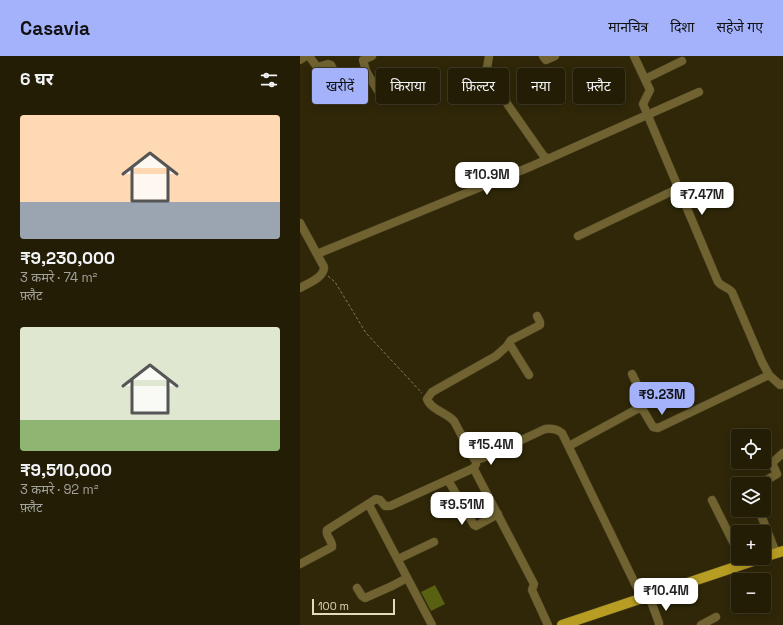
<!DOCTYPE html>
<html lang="hi">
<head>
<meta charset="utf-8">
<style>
	body { margin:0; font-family:"Space Grotesk","Noto Sans Devanagari",sans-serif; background:#2b2610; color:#f1f3f6; height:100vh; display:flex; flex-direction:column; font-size:15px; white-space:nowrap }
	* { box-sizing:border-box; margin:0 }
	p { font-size:13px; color:#a3a29b }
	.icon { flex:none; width:22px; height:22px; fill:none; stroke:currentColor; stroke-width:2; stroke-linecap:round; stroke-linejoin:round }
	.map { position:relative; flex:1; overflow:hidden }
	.side { display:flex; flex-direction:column; background:#231d06; width:300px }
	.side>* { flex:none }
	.banner { position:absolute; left:12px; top:12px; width:380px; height:36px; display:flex; gap:8px }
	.buttons { position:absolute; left:431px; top:373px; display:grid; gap:8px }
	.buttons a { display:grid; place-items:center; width:40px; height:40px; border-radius:4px; background:#231d06; box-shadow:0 2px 10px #0003,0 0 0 1px #403b28; font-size:20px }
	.scale { position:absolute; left:12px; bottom:10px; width:83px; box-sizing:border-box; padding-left:4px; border:2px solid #e1dabd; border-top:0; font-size:11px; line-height:14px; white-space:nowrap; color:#e1dabd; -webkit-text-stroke:3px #2f2708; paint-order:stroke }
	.price { position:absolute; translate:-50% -34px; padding:0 9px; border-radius:8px; background:#fff; color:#222; font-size:13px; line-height:26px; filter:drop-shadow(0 1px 2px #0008) }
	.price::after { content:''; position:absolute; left:50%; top:24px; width:12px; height:9px; margin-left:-6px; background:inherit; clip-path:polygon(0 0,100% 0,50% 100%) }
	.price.selected { background:#a4b2fc; color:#111 }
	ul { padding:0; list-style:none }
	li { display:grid; align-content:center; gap:8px; height:212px; padding:0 20px }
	li span { display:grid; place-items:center; height:124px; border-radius:4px; color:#555 }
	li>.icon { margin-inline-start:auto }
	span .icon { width:72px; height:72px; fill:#fffc; stroke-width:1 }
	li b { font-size:17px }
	h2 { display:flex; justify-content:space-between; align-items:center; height:48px; padding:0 20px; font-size:17px }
	.pill { padding:0 14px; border-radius:4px; background:#231d06; box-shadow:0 2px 10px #0003,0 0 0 1px #403b28; font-size:14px; line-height:36px }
	.pill.selected { background:#a4b2fc; color:#111 }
	header { display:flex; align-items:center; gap:24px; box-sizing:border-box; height:56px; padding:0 20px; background:#a4b2fc; color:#111 }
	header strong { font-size:19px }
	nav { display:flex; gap:22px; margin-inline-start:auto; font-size:14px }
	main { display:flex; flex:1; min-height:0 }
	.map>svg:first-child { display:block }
	.building { fill:#586012 }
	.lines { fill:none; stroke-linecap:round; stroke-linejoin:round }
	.minor-casing { stroke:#4b4425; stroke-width:9 }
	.major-casing { stroke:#4b4425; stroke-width:11 }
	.path { stroke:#80795b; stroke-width:1; stroke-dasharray:3 2; stroke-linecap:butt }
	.minor { stroke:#706331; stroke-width:8 }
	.major { stroke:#b89d23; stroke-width:10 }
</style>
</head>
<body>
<header>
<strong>Casavia</strong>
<nav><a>मानचित्र</a><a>दिशा</a><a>सहेजे गए</a></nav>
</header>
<main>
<section class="side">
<h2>6 घर<svg class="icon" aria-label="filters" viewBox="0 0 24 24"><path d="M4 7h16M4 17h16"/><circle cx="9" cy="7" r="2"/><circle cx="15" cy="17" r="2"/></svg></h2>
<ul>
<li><span style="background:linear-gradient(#ffd9b3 70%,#9aa5b1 0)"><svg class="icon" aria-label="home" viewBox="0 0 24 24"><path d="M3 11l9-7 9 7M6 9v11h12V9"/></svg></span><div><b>₹9,230,000</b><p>3 कमरे · 74 m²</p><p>फ़्लैट</p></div></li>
<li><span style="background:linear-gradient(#dfe7d0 75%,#8fb573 0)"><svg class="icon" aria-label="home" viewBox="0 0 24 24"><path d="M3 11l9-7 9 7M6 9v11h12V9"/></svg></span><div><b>₹9,510,000</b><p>3 कमरे · 92 m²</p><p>फ़्लैट</p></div></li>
</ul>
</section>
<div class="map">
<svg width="483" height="569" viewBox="0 0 483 569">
	<rect width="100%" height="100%" fill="#2f2708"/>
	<!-- building -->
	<path class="building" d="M135,529L145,548L131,555L121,536Z"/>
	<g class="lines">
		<defs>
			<g id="minor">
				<path d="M9,0L17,11L28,8L31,9L39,26L42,27L66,15L63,4L72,0"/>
				<path d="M189,0L187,12L189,16L208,49L243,99L248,103"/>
				<path d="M243,0L246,4L255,0"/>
				<path d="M334,0L350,34L343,48L418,226C422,231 428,231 432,236L462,306L469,319L480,329L483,328"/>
				<path d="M0,4L6,0"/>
				<path d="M66,15L78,35"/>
				<path d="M159,23L175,21L189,16"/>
				<path d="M345,23L382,5"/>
				<path d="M0,167L24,211C24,222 8,227 0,232"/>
				<path d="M278,180L379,132"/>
				<path d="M17,198L232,110L399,36"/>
				<path d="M237,260L240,266V269L211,284L207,290L196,300L132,336L127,343C131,354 146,356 154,365L174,403L176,404L183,402L245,373C252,372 257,373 262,377L342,542"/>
				<path d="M209,287L229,319"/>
				<path d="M332,318L345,345L341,353"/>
				<path d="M269,390L339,352L343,354L353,371L358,372L469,319"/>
				<path d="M176,408L174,412L175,415L234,528L232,534L248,569"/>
				<path d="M148,424L174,469L176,470L198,458"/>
				<path d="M464,428L465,425L477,418L472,407L483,397"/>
				<path d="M412,444L438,496"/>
				<path d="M69,449L132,569"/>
				<path d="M459,454L476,497"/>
				<path d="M98,503L134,486"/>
				<path d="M0,508L32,491C33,485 25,480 27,474L76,443L80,444L85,450H90L174,412"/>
				<path d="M57,532L62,540L65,542L92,530L107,522"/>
				<path d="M349,540L359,567V569"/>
				<path d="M401,569L416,561"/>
			</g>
			<g id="major">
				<path d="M464,501L483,495"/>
				<path d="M262,569L462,502"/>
			</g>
		</defs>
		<!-- minor casing -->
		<use href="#minor" class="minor-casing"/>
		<!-- major casing -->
		<use href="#major" class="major-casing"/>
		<!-- path -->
		<path class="path" d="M28,220L35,226L66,277L122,337"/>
		<!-- minor -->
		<use href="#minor" class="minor"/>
		<!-- major -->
		<use href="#major" class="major"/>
	</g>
</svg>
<div class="buttons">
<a><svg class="icon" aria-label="locate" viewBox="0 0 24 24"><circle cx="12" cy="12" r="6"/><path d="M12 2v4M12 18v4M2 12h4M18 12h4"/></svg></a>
<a><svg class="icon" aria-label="layers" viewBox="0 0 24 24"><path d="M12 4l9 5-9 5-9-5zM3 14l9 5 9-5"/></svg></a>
<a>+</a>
<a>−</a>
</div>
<div class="scale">100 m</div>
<b class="price" style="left:187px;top:140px">₹10.9M</b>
<b class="price" style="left:402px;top:160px">₹7.47M</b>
<b class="price selected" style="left:362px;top:360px">₹9.23M</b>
<b class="price" style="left:191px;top:410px">₹15.4M</b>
<b class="price" style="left:162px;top:470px">₹9.51M</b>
<b class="price" style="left:366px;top:556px">₹10.4M</b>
<div class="banner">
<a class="pill selected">खरीदें</a>
<a class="pill">किराया</a>
<a class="pill">फ़िल्टर</a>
<a class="pill">नया</a>
<a class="pill">फ़्लैट</a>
</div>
</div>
</main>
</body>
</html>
